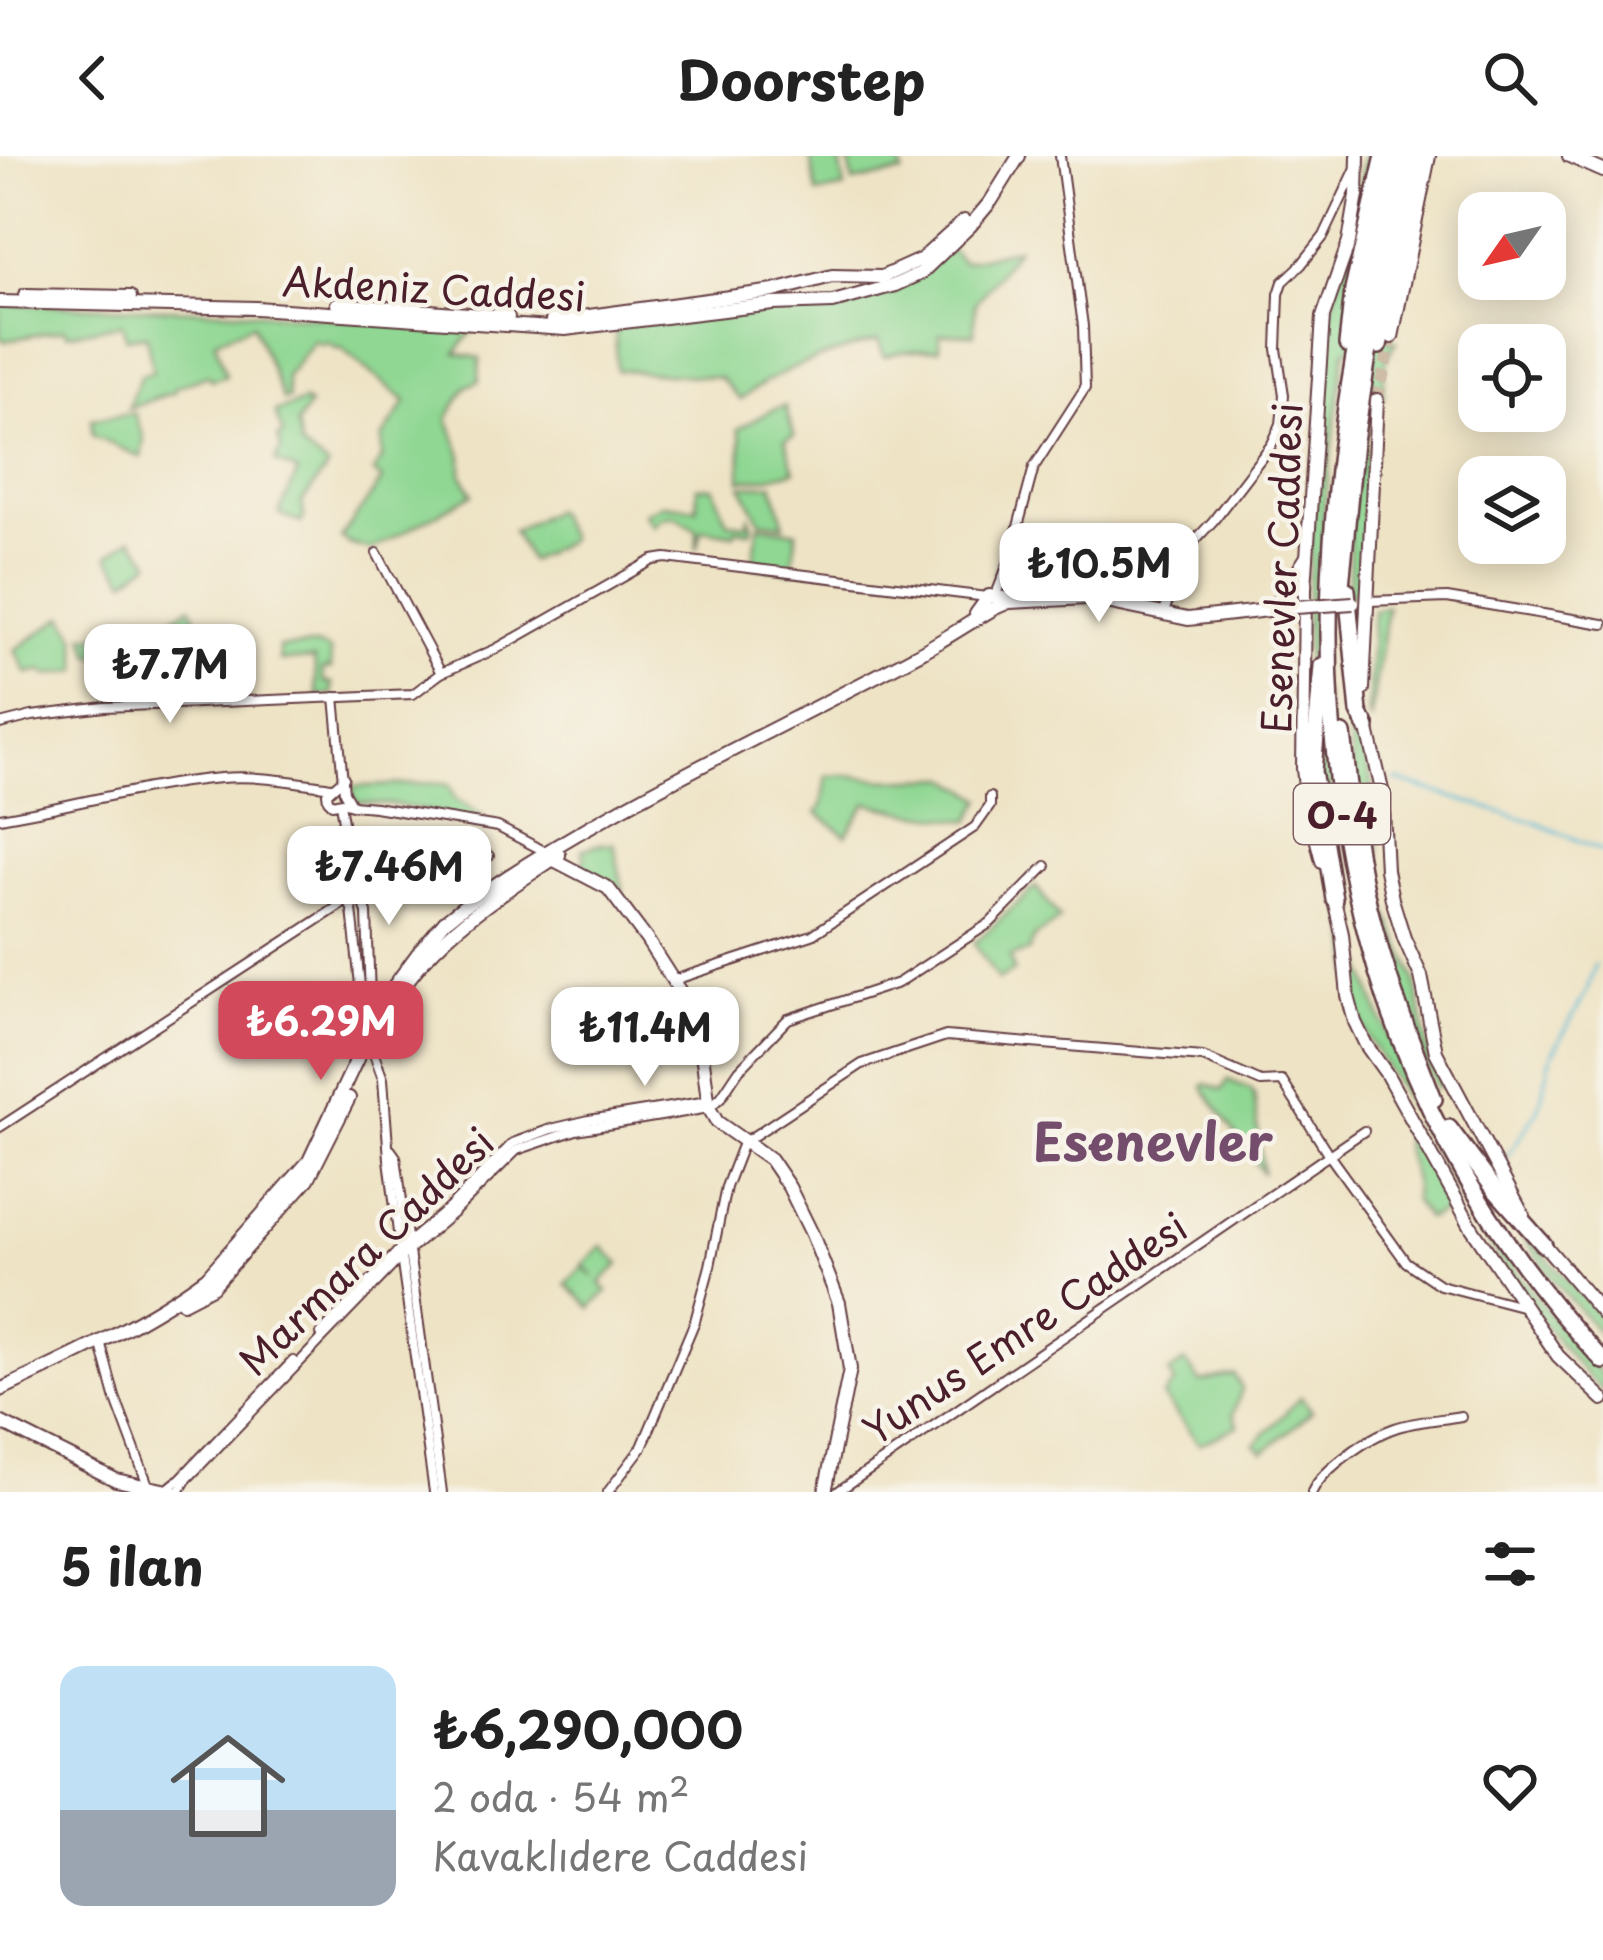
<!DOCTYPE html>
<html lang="tr">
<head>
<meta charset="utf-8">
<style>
	body { margin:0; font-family:"Playpen Sans",sans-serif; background:#f6f6f6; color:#222; height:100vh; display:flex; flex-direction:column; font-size:45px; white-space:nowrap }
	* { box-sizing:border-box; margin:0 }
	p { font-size:39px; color:#767676 }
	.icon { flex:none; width:66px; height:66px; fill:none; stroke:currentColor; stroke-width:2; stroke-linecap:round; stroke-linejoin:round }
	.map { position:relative; height:1336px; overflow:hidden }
	.sheet { display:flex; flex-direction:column; background:#fff; flex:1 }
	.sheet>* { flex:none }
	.needle { width:78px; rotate:236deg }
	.tools { position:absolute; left:1458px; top:36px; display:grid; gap:24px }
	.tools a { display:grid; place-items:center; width:108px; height:108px; border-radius:24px; background:#fff; box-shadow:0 6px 30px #0003; font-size:60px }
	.price { position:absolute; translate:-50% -102px; padding:0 27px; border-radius:24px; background:#fff; color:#222; font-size:39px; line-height:78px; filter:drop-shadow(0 3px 6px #0008) }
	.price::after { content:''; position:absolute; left:50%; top:72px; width:36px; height:27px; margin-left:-18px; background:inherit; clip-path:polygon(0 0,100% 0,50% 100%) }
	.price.on { background:#d1495b; color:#fff }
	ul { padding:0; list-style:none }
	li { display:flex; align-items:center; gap:36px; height:300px; padding:0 60px }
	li+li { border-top:3px solid #e0e0e0 }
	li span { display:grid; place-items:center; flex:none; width:336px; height:240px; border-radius:24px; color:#555 }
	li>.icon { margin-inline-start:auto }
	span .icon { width:144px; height:144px; fill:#fffc; stroke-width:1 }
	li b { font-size:51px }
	h2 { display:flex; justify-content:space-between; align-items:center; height:144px; padding:0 60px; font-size:51px }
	header { display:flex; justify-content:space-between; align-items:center; height:156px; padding:0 60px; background:#fff; font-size:54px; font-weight:700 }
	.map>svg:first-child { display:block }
	.green { fill:#8fd793; stroke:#6c7b5f; stroke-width:3 }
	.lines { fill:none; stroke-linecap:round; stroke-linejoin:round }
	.stream { stroke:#56b9d4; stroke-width:3 }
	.major-tunnel { stroke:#cdbca6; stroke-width:12; stroke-dasharray:12 6; stroke-linecap:butt }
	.minor-casing { stroke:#633c42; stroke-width:12 }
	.major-casing { stroke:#633c42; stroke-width:16 }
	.highway-casing { stroke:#633c42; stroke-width:20 }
	.minor { stroke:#fff; stroke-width:8 }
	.major { stroke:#fff; stroke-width:12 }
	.highway { stroke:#fff; stroke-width:15 }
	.major-bridge-casing { stroke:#633c42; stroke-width:16; stroke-linecap:butt }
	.major-bridge { stroke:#fff; stroke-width:12 }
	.labels { text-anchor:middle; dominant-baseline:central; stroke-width:9; stroke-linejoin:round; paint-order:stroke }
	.shield { fill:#f7f3e8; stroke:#7e5f64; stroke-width:3 }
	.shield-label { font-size:36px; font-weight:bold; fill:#4a1f2b }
	.street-label { font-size:39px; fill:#4a1f2b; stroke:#f7f3e8 }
	.district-label { font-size:51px; font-weight:bold; fill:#744d6d; stroke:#f7f3e8 }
</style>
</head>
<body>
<header><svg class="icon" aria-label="back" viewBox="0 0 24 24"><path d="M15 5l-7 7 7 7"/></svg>Doorstep<svg class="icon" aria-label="search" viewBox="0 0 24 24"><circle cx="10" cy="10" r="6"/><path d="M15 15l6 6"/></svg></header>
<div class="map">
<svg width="1603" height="1336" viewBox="0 0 1603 1336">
	<rect width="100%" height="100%" fill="#f7f3e8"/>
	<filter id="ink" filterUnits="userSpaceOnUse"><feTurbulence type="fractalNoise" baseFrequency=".00833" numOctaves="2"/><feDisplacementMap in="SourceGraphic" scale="24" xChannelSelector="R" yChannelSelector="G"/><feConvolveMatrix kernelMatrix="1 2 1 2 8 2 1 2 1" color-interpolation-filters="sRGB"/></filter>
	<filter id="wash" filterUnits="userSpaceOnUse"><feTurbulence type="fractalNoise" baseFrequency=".004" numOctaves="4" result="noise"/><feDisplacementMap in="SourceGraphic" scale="48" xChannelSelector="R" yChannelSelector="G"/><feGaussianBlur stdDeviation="2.7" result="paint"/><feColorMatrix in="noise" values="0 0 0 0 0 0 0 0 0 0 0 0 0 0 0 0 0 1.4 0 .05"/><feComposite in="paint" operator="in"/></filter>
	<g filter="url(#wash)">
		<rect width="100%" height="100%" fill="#eee3c5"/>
		<!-- green -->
		<g class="green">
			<path d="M810,0H839L845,32L817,38Z"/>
			<path d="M848,0H900L903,17L853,26Z"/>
			<path d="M1364,0H1417L1387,183L1397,185C1384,200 1382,223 1383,242L1370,239C1362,304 1368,370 1359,435L1355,439H1349L1350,368L1379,162L1345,196L1324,351L1310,645L1306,467L1325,178L1338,126L1357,75L1362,40L1361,13Z"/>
			<path d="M1017,92L975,147L974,178H940L939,193L900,196L884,201L878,184C829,199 780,211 740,244L720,222L617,214L615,170L773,150L811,154L852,146L886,136L951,93L962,106Z"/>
			<path d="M0,148L234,155L468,172L473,174L456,197L480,202L479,225L466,231L448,262L462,300V319L473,338L371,394L350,388L341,382L382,324L373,316L382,303V283L406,245L340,191L336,192L327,185L323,189L314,184L286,221L288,243L283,244L253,168L215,185L226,219L212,224L208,219L175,231L174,236L128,252L141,218L153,216L146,179L126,182L122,168L67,178L65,173L4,185L0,181Z"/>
			<path d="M304,246L309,249L297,268L301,291L328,311L302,346L304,361L301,367L279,358L298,316L275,306L281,293L278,281L283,279L275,256Z"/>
			<path d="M785,250L794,280L785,284L795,315L765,322L741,324V282L738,273L772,254Z"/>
			<path d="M134,257L144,283L141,301L93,280L91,263Z"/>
			<path d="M773,328L783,363L784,369L760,365L742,330Z"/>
			<path d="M697,331H713L728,366L747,368L749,361L753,370L751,375L736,373L734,378L702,373L697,393V373L674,359L661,362L653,370L644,357L663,348L697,352Z"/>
			<path d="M554,354L569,384L530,405L513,375Z"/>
			<path d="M759,369L797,376L791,416L752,409Z"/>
			<path d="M132,382L151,406L126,424L108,400Z"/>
			<path d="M191,450L204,484L202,500L172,504L171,515L120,521L113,500L91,499L84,479L107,480L128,467L138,471L145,480Z"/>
			<path d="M1384,451H1387L1370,565L1368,558L1373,455Z"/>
			<path d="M64,460L76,480L79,515L46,519L44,514L27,517L15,494Z"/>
			<path d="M1345,480L1354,564L1373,630L1378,681V710L1386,754L1415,822L1429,900L1445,926L1437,932C1422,901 1412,869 1401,837C1362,716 1347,606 1345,480Z"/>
			<path d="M319,490L330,495L331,513L322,514L324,527H332V538L317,540L314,503L280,505L279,491Z"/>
			<path d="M1323,535C1331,633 1338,733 1369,828C1382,869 1401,908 1419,947L1412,954L1369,883L1358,858L1352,821L1350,777L1327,677L1317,620Z"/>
			<path d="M847,619L886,624L949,622L983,643L970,665L911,657L867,647L846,679L817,657L822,650L827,620Z"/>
			<path d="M436,627L449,629L455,643L483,660L481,666L397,649L357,646L351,631Z"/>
			<path d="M599,688H614L623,733L616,735L579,711L585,702L582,694Z"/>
			<path d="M1036,731L1060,763L1034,781L1029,795L1010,801L1014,815L998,824L974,787Z"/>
			<path d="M1228,924L1251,933L1254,938L1263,1018L1203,931L1206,928L1222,934Z"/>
			<path d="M1423,958L1495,1085L1556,1167L1603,1220V1236C1525,1157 1470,1060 1417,963Z"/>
			<path d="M1409,970L1451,1053L1427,1063L1413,1044L1414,1026L1404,988Z"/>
			<path d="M1497,1044L1603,1165V1181L1559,1131Z"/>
			<path d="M602,1090L620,1108L600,1127L607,1135L591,1152L566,1128L583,1111L594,1121L583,1109Z"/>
			<path d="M1185,1205L1200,1226L1235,1219L1242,1233L1233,1258L1238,1270L1199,1288L1163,1240L1175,1227L1169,1217Z"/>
			<path d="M1301,1241L1312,1255L1264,1296L1255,1288Z"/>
		</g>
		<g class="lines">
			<!-- stream -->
			<g class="stream">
				<path d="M1396,624L1534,666L1603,695"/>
				<path d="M1503,1007L1539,952L1552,898L1587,835L1594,809"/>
			</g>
		</g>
	</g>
	<g filter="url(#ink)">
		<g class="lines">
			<!-- major-tunnel -->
			<path class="major-tunnel" d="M1377,244L1392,181"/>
			<defs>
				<g id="minor">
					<path d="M377,397L441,517"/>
					<path d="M995,441L1008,408L1034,311L1085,232L1083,170L1060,0"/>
					<path d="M1369,445L1447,442L1603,468"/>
					<path d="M1271,453L1305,400"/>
					<path d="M1164,456L1188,392L1213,365L1272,288L1281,268L1284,239L1277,193L1279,138L1283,126L1301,109L1324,80L1355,14"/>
					<path d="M335,541L344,636L351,648"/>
					<path d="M0,568L32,560L105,551L413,538L441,517L496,493L653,404L666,402L987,441"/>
					<path d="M344,622L327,637L328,644L332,648L342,646L352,649L375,651L498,671L546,696"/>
					<path d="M340,647L347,692L367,757L370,841L364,870L383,923L389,1003L401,1101L434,1336"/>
					<path d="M0,662C74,650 146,628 221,622C258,619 296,626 332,631"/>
					<path d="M348,745L352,753L361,839L370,841"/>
					<path d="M674,824L812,779L975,671L990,650V641"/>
					<path d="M0,971L396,713L489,700"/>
					<path d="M391,994L396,1001L442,1336"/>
					<path d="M321,1178L400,1093L449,1052L513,987L551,973L589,964L708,945"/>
					<path d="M100,1185L115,1241L148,1329"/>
					<path d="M165,1335L181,1322L293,1205"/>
					<path d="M179,1336L186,1324L401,1101L453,1057L517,994L576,974L709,952L721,941L739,914L788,863L898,827L990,767L1046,710"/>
					<path d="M608,1336L642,1291L695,1165L710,1110L726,1031L743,987L862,908L946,880L1203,901L1261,926L1282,925L1329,999L1406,1106L1440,1129L1521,1150"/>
					<path d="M837,1336L1364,975"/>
					<path d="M1312,1336C1322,1313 1371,1280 1395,1272C1415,1265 1439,1264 1461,1260"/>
				</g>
				<g id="major">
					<path d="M1569,0L1603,15"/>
					<path d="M25,139L130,141"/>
					<path d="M0,146L256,152L565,173L773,148L833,146L895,129L921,117L970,70L991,45L1019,0"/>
					<path d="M337,148L508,161"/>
					<path d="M552,165L774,135L832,120L882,121L922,103L964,65"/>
					<path d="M1392,181L1429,0"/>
					<path d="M995,452L1009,446L1087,442L1188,463L1296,451"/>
					<path d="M976,458L989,440L1011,443"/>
					<path d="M1363,533L1377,244"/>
					<path d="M1366,565L1382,634L1386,714L1392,743L1404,782L1421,820L1436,896L1523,1059"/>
					<path d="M548,698L552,703L608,732L647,784L684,842L701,889L709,952L717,966L770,1003L789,1031L812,1078L839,1147L850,1213L825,1336"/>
					<path d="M1322,705L1307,646L1303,613L1305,432L1323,161L1349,86L1357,39L1358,0"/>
					<path d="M1332,735L1342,778L1348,840L1355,866L1366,889L1386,917L1472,1072L1558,1200L1603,1243"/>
					<path d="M387,858C423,786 495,742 559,699"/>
					<path d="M1542,1086L1603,1158"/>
					<path d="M183,1146L212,1131L308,1023L349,942"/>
					<path d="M0,1234C70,1201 145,1167 207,1121L309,1005L386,841L419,796L445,765L464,750C605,651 763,581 914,500C941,486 967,468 993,453"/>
					<path d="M0,1266L116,1324L172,1336"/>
				</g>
				<g id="highway">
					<path d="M1396,0C1369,118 1343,237 1334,358C1308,676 1382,969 1603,1205"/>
					<path d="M1347,189L1353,134L1384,0"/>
					<path d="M1379,190L1421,0"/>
					<path d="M1347,434L1359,556L1367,572"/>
					<path d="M1340,440L1355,285L1377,140L1408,0"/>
					<path d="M1322,510L1313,615L1334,743"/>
					<path d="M1343,578C1350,636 1355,694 1369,751C1385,817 1409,880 1434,943"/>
					<path d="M1449,972L1496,1035L1544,1089"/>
				</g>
			</defs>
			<!-- minor casing -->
			<use href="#minor" class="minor-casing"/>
			<!-- major casing -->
			<use href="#major" class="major-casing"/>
			<!-- highway casing -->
			<use href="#highway" class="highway-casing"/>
			<!-- minor -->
			<use href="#minor" class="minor"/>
			<!-- major -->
			<use href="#major" class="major"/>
			<!-- highway -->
			<use href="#highway" class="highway"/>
			<defs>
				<path id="major-bridge" d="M1296,451L1353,447"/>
			</defs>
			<!-- major-bridge casing -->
			<use href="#major-bridge" class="major-bridge-casing"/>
			<!-- major-bridge -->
			<use href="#major-bridge" class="major-bridge"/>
		</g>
	</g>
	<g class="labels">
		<!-- shield labels -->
		<rect class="shield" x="1294" y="628" width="96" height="60" rx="9"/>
		<g class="shield-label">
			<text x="1342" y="658">O-4</text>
		</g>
		<!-- street labels -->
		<g class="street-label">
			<text transform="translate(434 131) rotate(3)">Akdeniz Caddesi</text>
			<text transform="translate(1280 412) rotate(-88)">Esenevler Caddesi</text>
			<text transform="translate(365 1094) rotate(-44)">Marmara Caddesi</text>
			<text transform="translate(1024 1171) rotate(-34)">Yunus Emre Caddesi</text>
		</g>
		<!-- district labels -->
		<g class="district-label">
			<text x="1153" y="983">Esenevler</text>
		</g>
	</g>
</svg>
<div class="tools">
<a><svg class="needle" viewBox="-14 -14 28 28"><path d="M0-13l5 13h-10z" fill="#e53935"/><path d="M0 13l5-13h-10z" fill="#767676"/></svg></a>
<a><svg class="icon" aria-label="locate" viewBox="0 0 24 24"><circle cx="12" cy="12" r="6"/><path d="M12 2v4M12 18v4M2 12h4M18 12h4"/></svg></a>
<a><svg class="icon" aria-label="layers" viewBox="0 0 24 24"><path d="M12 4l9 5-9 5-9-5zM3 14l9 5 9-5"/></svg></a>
</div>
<b class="price" style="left:1099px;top:469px">₺10.5M</b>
<b class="price" style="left:170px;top:570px">₺7.7M</b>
<b class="price" style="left:389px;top:772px">₺7.46M</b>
<b class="price on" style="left:321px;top:927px">₺6.29M</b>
<b class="price" style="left:645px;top:933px">₺11.4M</b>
</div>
<section class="sheet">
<h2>5 ilan<svg class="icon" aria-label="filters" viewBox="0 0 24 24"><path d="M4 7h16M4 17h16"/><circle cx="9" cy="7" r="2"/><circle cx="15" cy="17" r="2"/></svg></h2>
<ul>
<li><span style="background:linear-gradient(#bfe0f5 60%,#9aa5b1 0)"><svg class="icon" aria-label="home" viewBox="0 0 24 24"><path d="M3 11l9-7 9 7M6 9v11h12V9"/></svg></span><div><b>₺6,290,000</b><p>2 oda · 54 m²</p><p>Kavaklıdere Caddesi</p></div><svg class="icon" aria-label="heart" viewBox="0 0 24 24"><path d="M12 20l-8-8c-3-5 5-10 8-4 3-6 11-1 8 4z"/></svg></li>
</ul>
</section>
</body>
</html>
